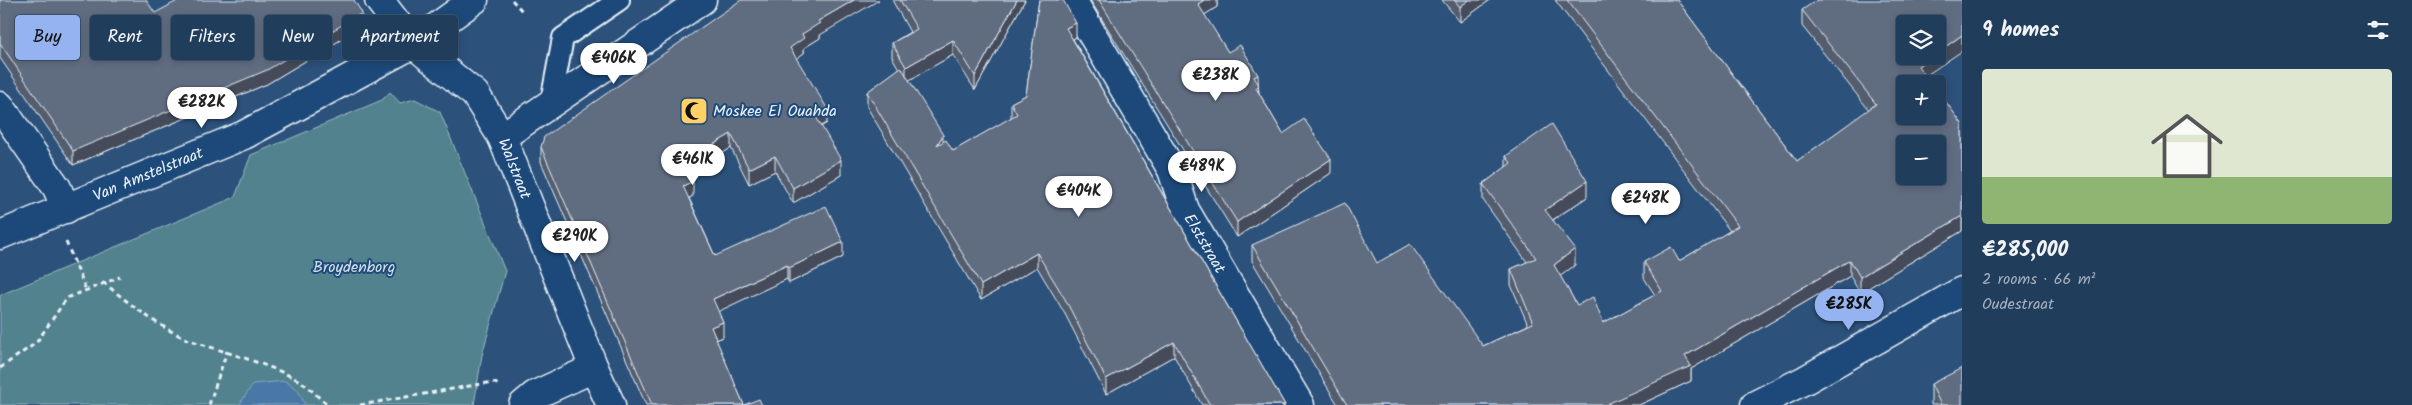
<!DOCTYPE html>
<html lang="en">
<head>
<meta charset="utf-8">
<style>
	body { margin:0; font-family:Kalam,sans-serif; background:#294462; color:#f1f3f6; height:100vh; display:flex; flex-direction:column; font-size:19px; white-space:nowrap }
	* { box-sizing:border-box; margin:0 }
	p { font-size:16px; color:#a2aebb }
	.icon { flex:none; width:28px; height:28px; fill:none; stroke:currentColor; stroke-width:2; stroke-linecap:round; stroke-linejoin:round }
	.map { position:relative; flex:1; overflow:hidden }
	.drawer { display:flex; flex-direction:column; background:#213d5c; width:450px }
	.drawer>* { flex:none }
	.top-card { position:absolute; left:15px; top:15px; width:475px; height:45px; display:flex; gap:10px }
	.controls { position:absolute; left:1896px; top:15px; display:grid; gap:10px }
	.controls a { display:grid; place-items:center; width:50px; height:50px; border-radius:5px; background:#213d5c; box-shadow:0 2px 8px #0003,0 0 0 1px #3e5672; font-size:25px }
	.price { position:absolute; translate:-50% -42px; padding:0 11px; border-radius:18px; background:#fff; color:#222; font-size:16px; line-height:32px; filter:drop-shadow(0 1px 2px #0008) }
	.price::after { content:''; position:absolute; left:50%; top:30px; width:15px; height:11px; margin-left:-8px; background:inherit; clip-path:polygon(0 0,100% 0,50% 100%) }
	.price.current { background:#95b2f1; color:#111 }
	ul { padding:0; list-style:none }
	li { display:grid; align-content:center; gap:10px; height:265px; padding:0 20px }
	li span { display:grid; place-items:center; height:155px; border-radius:5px; color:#555 }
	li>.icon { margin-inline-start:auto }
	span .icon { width:90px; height:90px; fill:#fffc; stroke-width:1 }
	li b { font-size:21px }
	h2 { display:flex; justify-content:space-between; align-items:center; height:60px; padding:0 20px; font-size:21px }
	.pill { padding:0 18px; border-radius:5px; background:#213d5c; box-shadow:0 2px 8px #0003,0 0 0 1px #3e5672; font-size:18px; line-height:45px }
	.pill.current { background:#95b2f1; color:#111 }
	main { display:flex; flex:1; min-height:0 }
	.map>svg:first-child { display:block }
	.green { fill:#51828d; stroke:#9cbac2 }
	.water { fill:#4a78a6; stroke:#89a8c7 }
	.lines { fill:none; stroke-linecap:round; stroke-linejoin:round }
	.lane-casing { stroke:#e8f1f8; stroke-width:24 }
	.street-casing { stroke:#e8f1f8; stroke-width:31 }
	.secondary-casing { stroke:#e8f1f8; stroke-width:31 }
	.path { stroke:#e8f1f8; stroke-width:3; stroke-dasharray:5 4; stroke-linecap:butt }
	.lane { stroke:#1f4a7a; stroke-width:20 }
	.street { stroke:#1f4a7a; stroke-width:28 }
	.secondary { stroke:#1f4a7a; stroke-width:28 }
	.wall { fill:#535d6e; stroke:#e8f1f8 }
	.shaded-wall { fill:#444c5a; stroke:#e8f1f8 }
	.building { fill:#616c80; stroke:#e8f1f8; fill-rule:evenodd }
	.labels { text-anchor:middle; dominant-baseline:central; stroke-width:4; stroke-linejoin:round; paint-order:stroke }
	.poi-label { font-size:16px; fill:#e8f1f8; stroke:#1f4a7a; text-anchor:start }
	.street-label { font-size:16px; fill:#e8f1f8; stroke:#1f4a7a }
	.park-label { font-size:16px; fill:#d1e0e8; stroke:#1f4a7a }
</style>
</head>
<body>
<main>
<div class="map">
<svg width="1962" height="405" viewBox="0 0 1962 405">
	<rect width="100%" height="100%" fill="#2c517b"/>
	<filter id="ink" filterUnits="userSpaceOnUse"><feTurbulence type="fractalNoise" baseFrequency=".02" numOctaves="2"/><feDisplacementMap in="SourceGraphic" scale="10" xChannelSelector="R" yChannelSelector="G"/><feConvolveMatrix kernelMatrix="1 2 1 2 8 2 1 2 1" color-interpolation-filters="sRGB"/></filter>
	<g filter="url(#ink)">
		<!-- green -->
		<path class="green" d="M390,92L400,103L415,99L440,112L505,271L482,355L474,405H0V295L235,197L251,155L382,100Z"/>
		<!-- water -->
		<path class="water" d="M285,381L298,390L305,405H239L253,384Z"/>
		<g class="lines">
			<defs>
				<path id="lane" d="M551,102L563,38L619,0"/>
				<g id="street">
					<path id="s1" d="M379,0L413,44L475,94L502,137L594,368L611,405"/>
					<path id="s2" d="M1072,0L1172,170L1185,210L1300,405"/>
					<path d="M0,106L57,188L66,209"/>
					<path d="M502,137L702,0"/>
					<path id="s3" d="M0,235L244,135L413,44L474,0"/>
					<path d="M523,405L535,395L594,368"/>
				</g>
				<path id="secondary" d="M1755,405L1805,380L1962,291"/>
			</defs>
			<!-- lane casing -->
			<use href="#lane" class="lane-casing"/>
			<!-- street casing -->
			<use href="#street" class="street-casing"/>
			<!-- secondary casing -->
			<use href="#secondary" class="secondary-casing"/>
			<!-- path -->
			<g class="path">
				<path d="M512,0L523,12"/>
				<path d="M66,242L86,290"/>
				<path d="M103,282C130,304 159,328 192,341C227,353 263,362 296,379C309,385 317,398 329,405"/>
				<path d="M0,368L36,343L67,298L120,277"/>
				<path d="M209,405L227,351"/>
				<path d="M360,405L493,382L499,385"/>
			</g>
			<!-- lane -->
			<use href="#lane" class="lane"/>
			<!-- street -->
			<use href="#street" class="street"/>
			<!-- secondary -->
			<use href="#secondary" class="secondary"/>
		</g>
		<!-- wall -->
		<g class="wall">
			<path d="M0,0L155,13L362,27L267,84L73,165L0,58Z"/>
			<path d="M892,0H1025L975,90L953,55L909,80L943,142L953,151L1011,118V103L1026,95L1039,0L1076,37L1073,39L1285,405H1202L1174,356L1106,394L1065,314L1037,267L981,300L867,107V92L899,69L892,57V43L910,32Z"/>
			<path d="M1090,0H1217V7L1204,15L1228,52L1258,84L1259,93L1283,134L1331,173L1237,237Z"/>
			<path d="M1442,0H1490L1460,22Z"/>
			<path d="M1555,0H1677L1797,161L1869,110L1802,26V10L1926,76L1962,124V231L1860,293L1850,276L1691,369V381L1639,405H1338L1252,261V245L1377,263L1483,346L1528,325L1511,285V269L1527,262L1483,200V184L1506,167V156L1587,197L1553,220L1575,265L1560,276L1577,305L1603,323L1655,295L1644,278V262L1679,261L1730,231Z"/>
			<path d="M820,35V38L804,48V53L796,58L827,123L821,126L841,175L793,203L775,171L749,184L731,148L689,174L693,196L689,198L715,256L843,257L789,283L787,279L718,311L723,337L716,340L744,405H646L541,162V147Z"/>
			<path d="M1931,384L1962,405H1931Z"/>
		</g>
		<!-- shaded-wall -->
		<g class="shaded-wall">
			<path d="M854,0H879L820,35V38L804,48V53L790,63V48L802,34L818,21Z"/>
			<path d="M1017,0H1025L975,90V76Z"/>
			<path d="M1204,0H1217V7L1198,19V4Z"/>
			<path d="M1469,0H1490L1460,22V7Z"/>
			<path d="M362,13V27L267,84L73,165V151Z"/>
			<path d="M1076,23V37L1066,43V28Z"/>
			<path d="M1962,35V51L1918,81V66L1932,56H1938V52Z"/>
			<path d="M953,40V55L906,82V67Z"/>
			<path d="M1258,75L1259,100L1256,102L1254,77Z"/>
			<path d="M827,108V123L815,130V115Z"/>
			<path d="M731,134V148L682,178V163Z"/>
			<path d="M943,135V150L937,145Z"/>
			<path d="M775,156V171L749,184V169Z"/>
			<path d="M1331,159V173L1237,237V222Z"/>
			<path d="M841,160V175L793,203V188Z"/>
			<path d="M693,181V196L683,201V186Z"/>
			<path d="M1587,181V197L1545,225V210Z"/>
			<path d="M1962,216V231L1860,293V277Z"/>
			<path d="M843,242V257L789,283V268Z"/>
			<path d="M1575,249V265L1554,281V265Z"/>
			<path d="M1037,253V267L981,300V285Z"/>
			<path d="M1850,260V276L1691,369V381L1639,405H1605L1685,356Z"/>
			<path d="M787,265V279L713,314V299Z"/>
			<path d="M723,322V337L711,342V327Z"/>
			<path d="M1174,342V356L1106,394V379Z"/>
		</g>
		<!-- building -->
		<g class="building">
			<path d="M0,0H146L155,13L179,0H354L362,13L267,70L73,151L0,43Z"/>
			<path d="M741,0H854L818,21L820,23L802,34L804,38L790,48L827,108L815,115L841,160L793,188L775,156L749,169L731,134L682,163L693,181L683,186L715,256L826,206L843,242L789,268L787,265L713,299L723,322L711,327L744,405H652L541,147L544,137Z"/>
			<path d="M900,0H1017L975,76L953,40L906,67L892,43L917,29Z"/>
			<path d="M1039,0H1063L1076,23L1066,28L1285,405H1210L1174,342L1106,379L1065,299L1037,253L981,285L867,92L901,67L943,135L937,145L946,140L953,151L1017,114L1011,103L1026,95Z"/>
			<path d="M1099,0H1204L1198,4L1228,52L1240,45L1258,75L1254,77L1259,85L1256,88L1283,134L1304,119L1331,159L1237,222Z"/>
			<path d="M1454,0H1469L1460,7Z"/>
			<path d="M1567,0H1677L1797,161L1876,104L1802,10L1817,0H1962V35L1938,52V24H1905V56H1932L1918,66L1932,84H1905V116H1938V91L1962,124V216L1860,277L1850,260L1685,356L1691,366L1605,405H1347L1252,245L1345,203L1377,263L1410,244L1483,346L1533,323L1511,269L1536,258L1483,184L1511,163L1506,156L1552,124L1587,181L1545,210L1575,249L1554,265L1577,305L1593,297L1603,323L1662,291L1644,262L1671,247L1679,261L1738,226ZM1905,144H1938V176H1905Z"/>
			<path d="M1962,368V405H1941L1931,384Z"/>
			<path d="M759,399L762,405H744Z"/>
		</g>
	</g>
	<!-- icons -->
	<defs>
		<symbol id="mosque-square" viewBox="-11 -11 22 22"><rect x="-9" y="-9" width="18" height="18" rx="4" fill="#ffd166" stroke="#1f4a7a"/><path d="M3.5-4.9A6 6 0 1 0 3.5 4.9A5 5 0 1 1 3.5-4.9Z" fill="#111"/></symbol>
	</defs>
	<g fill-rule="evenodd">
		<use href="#mosque-square" x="678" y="95" width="32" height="32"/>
	</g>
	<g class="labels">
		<!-- poi labels -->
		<g class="poi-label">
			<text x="713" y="111">Moskee El Ouahda</text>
		</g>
		<!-- street labels -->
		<g class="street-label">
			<text stroke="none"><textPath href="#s1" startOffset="220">Walstraat</textPath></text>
			<text stroke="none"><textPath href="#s3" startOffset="160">Van Amstelstraat</textPath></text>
			<text stroke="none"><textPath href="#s2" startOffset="278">Elststraat</textPath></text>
		</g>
		<!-- park labels -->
		<g class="park-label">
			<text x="354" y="267">Broydenborg</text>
		</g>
	</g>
</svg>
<div class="controls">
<a><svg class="icon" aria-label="layers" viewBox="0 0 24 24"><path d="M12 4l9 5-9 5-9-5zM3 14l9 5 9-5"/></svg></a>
<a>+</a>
<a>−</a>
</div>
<b class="price" style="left:614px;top:85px">€406K</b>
<b class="price" style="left:1216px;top:102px">€238K</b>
<b class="price" style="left:202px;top:129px">€282K</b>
<b class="price" style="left:693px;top:186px">€461K</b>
<b class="price" style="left:1202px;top:193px">€489K</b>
<b class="price" style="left:1079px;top:218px">€404K</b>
<b class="price" style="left:1646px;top:225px">€248K</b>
<b class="price" style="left:575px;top:263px">€290K</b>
<b class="price current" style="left:1849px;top:331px">€285K</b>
<div class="top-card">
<a class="pill current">Buy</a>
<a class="pill">Rent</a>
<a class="pill">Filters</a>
<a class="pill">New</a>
<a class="pill">Apartment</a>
</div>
</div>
<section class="drawer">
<h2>9 homes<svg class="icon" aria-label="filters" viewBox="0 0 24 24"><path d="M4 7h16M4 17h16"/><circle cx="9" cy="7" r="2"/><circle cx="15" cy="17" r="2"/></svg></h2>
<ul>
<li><span style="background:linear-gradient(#dfe7d0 70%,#8fb573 0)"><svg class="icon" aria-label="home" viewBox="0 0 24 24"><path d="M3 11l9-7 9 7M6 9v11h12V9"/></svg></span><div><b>€285,000</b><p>2 rooms · 66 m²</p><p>Oudestraat</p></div></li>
</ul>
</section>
</main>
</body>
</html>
